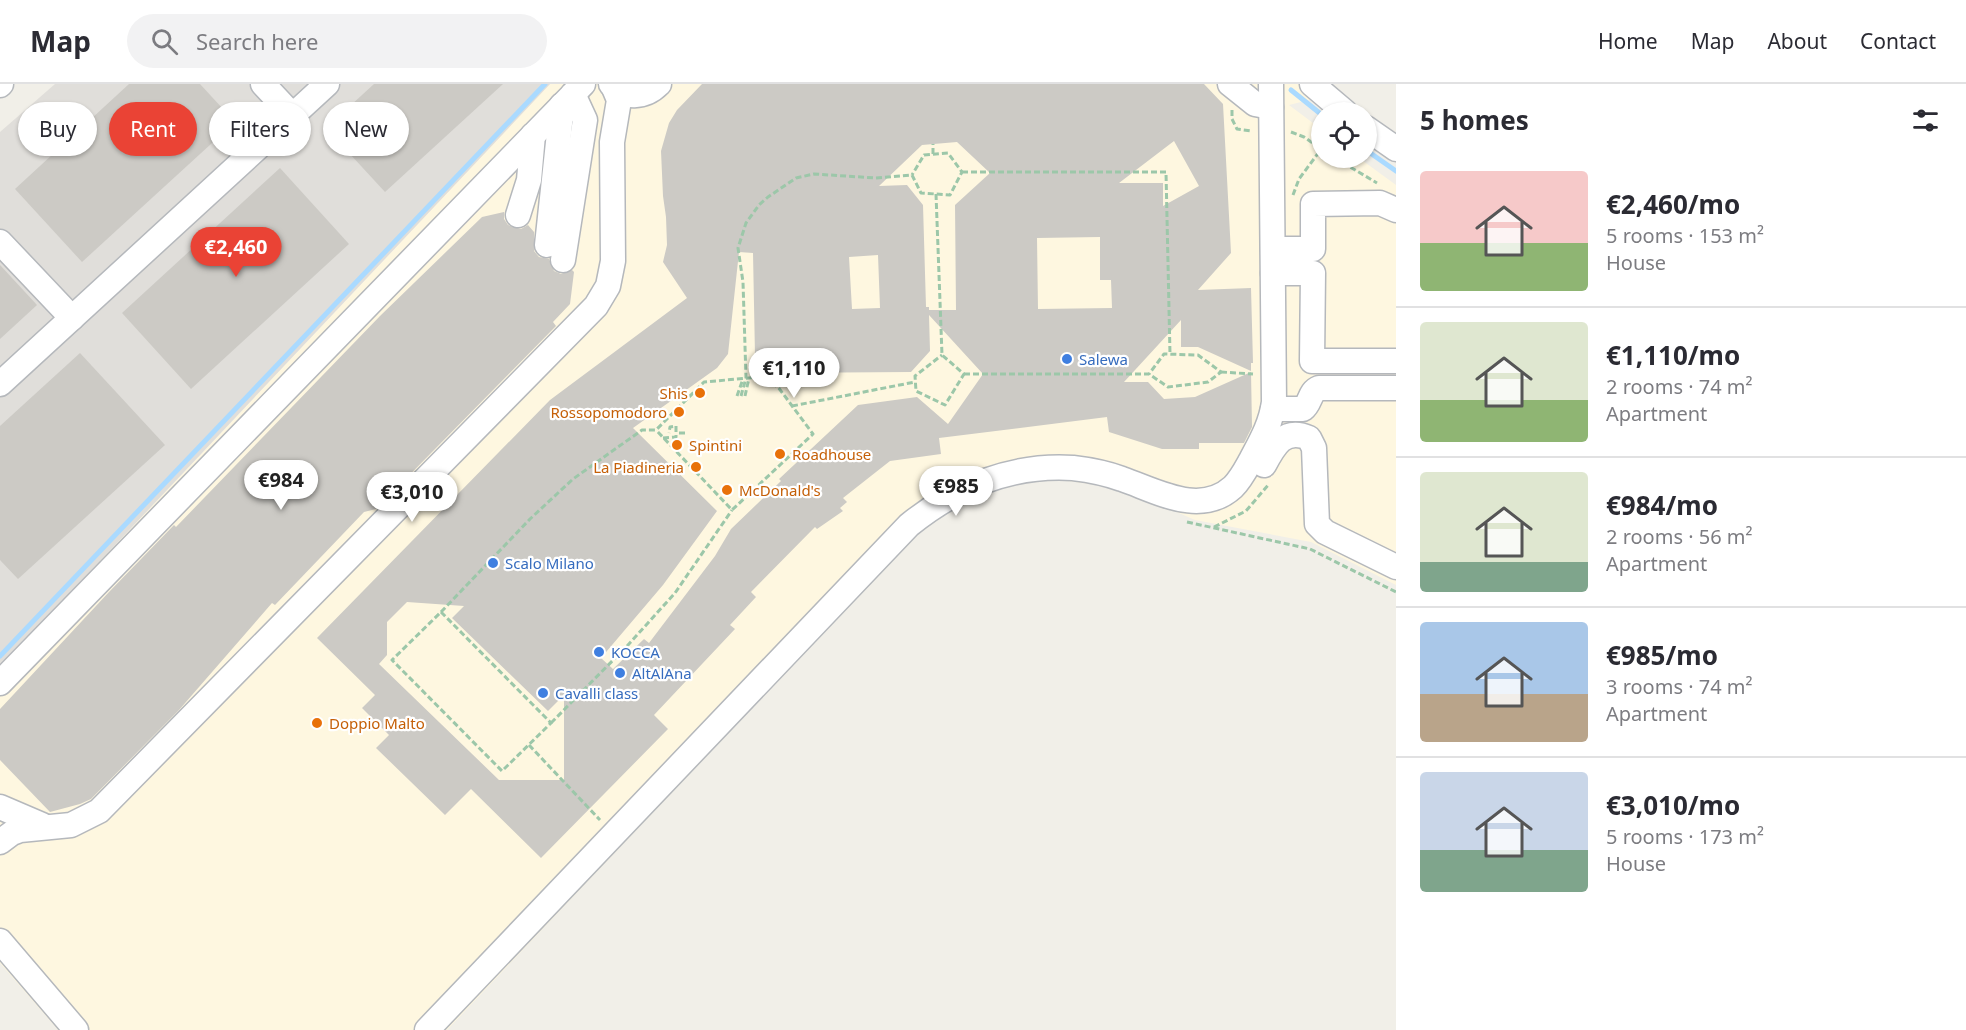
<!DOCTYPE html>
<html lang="en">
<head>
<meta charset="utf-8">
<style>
	body { margin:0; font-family:"Noto Sans",sans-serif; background:#f2f2f3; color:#2b2b33; height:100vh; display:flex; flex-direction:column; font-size:22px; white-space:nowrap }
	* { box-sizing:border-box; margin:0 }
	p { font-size:20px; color:#7c7c81 }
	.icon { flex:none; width:33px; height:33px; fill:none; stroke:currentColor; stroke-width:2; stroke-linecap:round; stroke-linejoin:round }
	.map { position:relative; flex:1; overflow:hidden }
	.side { display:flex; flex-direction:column; background:#fff; width:570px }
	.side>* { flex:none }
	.banner { position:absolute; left:18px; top:18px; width:570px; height:54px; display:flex; gap:12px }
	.controls { position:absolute; left:1311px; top:18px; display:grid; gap:12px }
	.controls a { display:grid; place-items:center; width:66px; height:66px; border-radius:50%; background:#fff; box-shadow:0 2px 4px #0004; font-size:30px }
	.price { position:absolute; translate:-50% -51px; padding:0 14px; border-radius:21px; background:#fff; color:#222; font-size:20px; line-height:39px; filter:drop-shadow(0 2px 3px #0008) }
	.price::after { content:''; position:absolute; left:50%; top:36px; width:18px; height:14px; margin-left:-9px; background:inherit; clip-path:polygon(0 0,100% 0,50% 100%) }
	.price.current { background:#ea4335; color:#fff }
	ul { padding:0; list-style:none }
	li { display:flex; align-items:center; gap:18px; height:150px; padding:0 24px }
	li+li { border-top:2px solid #e1e1e2 }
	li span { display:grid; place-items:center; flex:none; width:168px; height:120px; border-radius:6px; color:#555 }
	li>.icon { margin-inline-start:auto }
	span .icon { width:72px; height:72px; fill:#fffc; stroke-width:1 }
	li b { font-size:26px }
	h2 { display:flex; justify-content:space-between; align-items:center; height:72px; padding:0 24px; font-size:26px }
	.tag { padding:0 21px; border-radius:27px; background:#fff; box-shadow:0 2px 4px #0004; font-size:21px; line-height:54px }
	.tag.current { background:#ea4335; color:#fff }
	header { display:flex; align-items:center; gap:36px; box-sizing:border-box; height:84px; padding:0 30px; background:#fff; border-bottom:2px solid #e1e1e2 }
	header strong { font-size:28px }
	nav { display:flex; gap:33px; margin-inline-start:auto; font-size:21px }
	.search { width:420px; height:54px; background:#f2f2f3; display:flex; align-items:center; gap:15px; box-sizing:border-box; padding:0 21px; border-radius:33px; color:#7c7c81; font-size:22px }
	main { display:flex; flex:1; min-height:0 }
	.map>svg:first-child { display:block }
	.commercial { fill:#fef7e0 }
	.industrial { fill:#e0deda }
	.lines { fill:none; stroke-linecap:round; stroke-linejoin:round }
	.stream { stroke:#aadaff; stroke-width:5 }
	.building { fill:#cccac5; fill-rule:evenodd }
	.minor-casing { stroke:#b5b8bc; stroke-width:27 }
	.path { stroke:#9cc7a9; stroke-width:3; stroke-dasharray:6 3; stroke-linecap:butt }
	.minor { stroke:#fff; stroke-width:24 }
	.shop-dot { fill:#3f7fe0; stroke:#fff; stroke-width:2 }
	.food-dot { fill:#e8710a; stroke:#fff; stroke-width:2 }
	.labels { text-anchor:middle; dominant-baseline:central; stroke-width:4.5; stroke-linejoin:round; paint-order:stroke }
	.shop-label { font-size:15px; fill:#366cbe; stroke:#fff; text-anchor:start }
	.food-label { font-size:15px; fill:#c56008; stroke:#fff; text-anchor:start }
</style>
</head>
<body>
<header>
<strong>Map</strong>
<div class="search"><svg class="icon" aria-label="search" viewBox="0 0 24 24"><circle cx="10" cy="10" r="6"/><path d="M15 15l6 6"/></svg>Search here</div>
<nav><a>Home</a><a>Map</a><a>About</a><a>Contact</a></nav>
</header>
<main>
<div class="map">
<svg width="1396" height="946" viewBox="0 0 1396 946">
	<rect width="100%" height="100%" fill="#f1efe8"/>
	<!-- commercial -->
	<path class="commercial" d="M550,0H1312L1325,12L1289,21L1321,45L1322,74H1359L1396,101V501L1311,458L1195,436L1147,415L1104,402L1061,396L1024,397L985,407L945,428L914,453L447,946H58L0,879V583Z"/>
	<!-- industrial -->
	<path class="industrial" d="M55,0H550L0,583V48Z"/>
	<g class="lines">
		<!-- stream -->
		<g class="stream">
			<path d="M1291,6L1322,31"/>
			<path d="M1366,66L1396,87"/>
			<path d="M0,572L545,0"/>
		</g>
	</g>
	<!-- building -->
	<g class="building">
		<path d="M129,0H200L235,38L82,178L15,105Z"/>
		<path d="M374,0H503L385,108L326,44Z"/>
		<path d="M702,0H1204L1223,20L1231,169L1198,206L1251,204L1253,279H1251V287L1198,263H1181V236L1124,298H1148L1164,315L1195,313L1251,288L1252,343L1244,359H1199V365H1162L1109,348L1107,333L939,354L941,370L890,377L843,414L847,418L840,424L843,427L817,445L815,443L751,508L756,513L730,541L735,545L654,631L668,645L541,774L471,705L445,731L376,664L389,651L362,624L375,611L317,554L550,316L687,214L663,178L667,161L666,133L663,112L661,67L669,39L677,26ZM1174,57L1199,102L1163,122V99H1119ZM957,58L990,89L955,121L956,226H929V223H926L923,121L907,101L879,102L922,61ZM1100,153V196H1111L1112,224L1038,225L1037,154ZM739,168L753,169L755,271L769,289L911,288L930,267L929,231L983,290L948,340L917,313L858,321L779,395L781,397L731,445L715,472L649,559L644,555L613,585L601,574L663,501L717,427L633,344L717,284L728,270ZM878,171L880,224L852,225L849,173ZM407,518L464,522L452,534L548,627L564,611V696H499L379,580L387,571V538Z"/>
		<path d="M280,84L349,160L191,305L122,229Z"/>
		<path d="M504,128V135L508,141L521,145L528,141L534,148V167L539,173L549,175L554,187L561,190L572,186L574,188L570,220L553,238L556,242L376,425L364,428L275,521L272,519L179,626L91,715L80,720L50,728L0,676V625L109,508L174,441L176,443L380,232L482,133Z"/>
		<path d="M0,181L37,221L0,255Z"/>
		<path d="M80,269L165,361L18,495L0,476V342Z"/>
	</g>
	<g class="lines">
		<defs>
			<g id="minor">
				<path d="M263,0L293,32"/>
				<path d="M611,0C624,16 645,14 659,0"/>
				<path d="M1230,0L1255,20L1271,23"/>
				<path d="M1312,0L1345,28"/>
				<path d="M0,1L1,0"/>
				<path d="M1366,44L1396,65"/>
				<path d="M518,131L529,96L533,51"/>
				<path d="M0,158L72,234"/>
				<path d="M547,161L562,21"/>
				<path d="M1273,165H1313V120L1380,119L1396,126"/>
				<path d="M563,176L585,36L573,10"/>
				<path d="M1273,189H1313L1312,277H1396"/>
				<path d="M0,300L327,0"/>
				<path d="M1273,325H1303C1311,319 1309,308 1319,304H1396"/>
				<path d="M1264,381C1274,362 1284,343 1309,354L1314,364L1317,440L1325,448L1396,483"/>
				<path d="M0,599L583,0"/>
				<path d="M0,723L42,741"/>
				<path d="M0,758L12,749L20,746L71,741L99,727L596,222L608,202L613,177L612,58L619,16L614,4"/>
				<path d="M0,857L76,946"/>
				<path d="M427,946L909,441C956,403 1012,380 1073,384C1090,386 1106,389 1122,395C1157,407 1200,433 1233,403C1241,395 1246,385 1251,376C1261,357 1271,340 1274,318L1271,0"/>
			</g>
		</defs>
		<!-- minor casing -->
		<use href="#minor" class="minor-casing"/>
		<!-- path -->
		<g class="path">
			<path d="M1232,26V35L1237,45L1252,47"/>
			<path d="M1291,48L1304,53L1321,65"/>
			<path d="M933,70V60"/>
			<path d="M1335,74L1377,99"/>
			<path d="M962,88H1166L1170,270"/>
			<path d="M936,110L942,271L964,290L945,321L916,307L915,292L942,271"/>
			<path d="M1293,111L1299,95L1322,64"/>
			<path d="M1221,288L1253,290"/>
			<path d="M964,290H1149L1168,303L1208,298L1221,288L1198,271L1164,270L1149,290"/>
			<path d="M737,312L743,295"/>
			<path d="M741,312L746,294L743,198L738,164L746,139L759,121L768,113L796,94L814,90L876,94L912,91L921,109L950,111L962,88L948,69L924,71L912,91"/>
			<path d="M745,312L749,294"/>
			<path d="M792,322L915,298"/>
			<path d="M679,349H688"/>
			<path d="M663,354L676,353V342L670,343L669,349"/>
			<path d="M1187,438L1310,465L1396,508"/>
			<path d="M1214,443L1246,427L1269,400"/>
			<path d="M441,528L530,435L573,395L642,346H656L704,298L760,293L778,303L813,350L732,426L656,346"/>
			<path d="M441,528L551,639L502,687L392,576Z"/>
			<path d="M551,639L628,561L675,509L732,426"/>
			<path d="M529,661L600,736"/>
		</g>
		<!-- minor -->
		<use href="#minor" class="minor"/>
	</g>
	<!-- markers -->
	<g class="shop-dot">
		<circle cx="1067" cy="275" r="6"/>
		<circle cx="493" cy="479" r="6"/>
		<circle cx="599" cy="568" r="6"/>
		<circle cx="620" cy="589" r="6"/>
		<circle cx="543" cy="609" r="6"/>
	</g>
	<g class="food-dot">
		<circle cx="700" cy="309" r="6"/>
		<circle cx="679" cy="328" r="6"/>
		<circle cx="677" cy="361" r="6"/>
		<circle cx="780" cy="370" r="6"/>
		<circle cx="696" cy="383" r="6"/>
		<circle cx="727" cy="406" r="6"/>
		<circle cx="317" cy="639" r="6"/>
	</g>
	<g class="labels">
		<!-- shop labels -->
		<g class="shop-label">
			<text x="1079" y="275">Salewa</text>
			<text x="505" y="479">Scalo Milano</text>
			<text x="611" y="568">KOCCA</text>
			<text x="632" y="589">AltAlAna</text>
			<text x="555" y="609">Cavalli class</text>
		</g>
		<!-- food labels -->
		<g class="food-label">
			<text x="688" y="309" text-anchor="end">Shis</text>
			<text x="667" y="328" text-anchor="end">Rossopomodoro</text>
			<text x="689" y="361">Spintini</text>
			<text x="792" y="370">Roadhouse</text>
			<text x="684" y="383" text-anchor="end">La Piadineria</text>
			<text x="739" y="406">McDonald's</text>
			<text x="329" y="639">Doppio Malto</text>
		</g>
	</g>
</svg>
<div class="controls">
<a><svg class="icon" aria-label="locate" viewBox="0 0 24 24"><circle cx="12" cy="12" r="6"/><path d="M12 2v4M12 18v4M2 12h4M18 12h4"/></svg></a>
</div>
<b class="price current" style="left:236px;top:194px">€2,460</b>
<b class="price" style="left:794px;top:315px">€1,110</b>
<b class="price" style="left:281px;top:427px">€984</b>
<b class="price" style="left:956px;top:433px">€985</b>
<b class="price" style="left:412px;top:439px">€3,010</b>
<div class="banner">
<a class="tag">Buy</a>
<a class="tag current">Rent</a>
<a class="tag">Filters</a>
<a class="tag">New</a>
</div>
</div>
<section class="side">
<h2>5 homes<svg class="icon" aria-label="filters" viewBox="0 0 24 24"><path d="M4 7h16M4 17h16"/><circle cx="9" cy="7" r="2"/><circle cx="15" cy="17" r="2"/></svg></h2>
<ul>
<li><span style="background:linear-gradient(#f6c9c9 60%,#8fb573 0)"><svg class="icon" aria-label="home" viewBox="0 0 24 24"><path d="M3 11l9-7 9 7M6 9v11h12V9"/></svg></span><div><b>€2,460/mo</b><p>5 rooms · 153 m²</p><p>House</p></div></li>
<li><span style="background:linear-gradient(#dfe7d0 65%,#8fb573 0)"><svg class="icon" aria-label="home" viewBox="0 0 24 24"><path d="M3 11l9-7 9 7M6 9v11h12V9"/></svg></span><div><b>€1,110/mo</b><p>2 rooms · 74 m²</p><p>Apartment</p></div></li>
<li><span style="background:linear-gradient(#dfe7d0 75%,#7fa58c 0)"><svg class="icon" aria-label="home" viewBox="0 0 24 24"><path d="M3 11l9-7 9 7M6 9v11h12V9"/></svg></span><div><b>€984/mo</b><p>2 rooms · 56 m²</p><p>Apartment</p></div></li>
<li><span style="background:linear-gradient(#a9c7e8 60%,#b9a48a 0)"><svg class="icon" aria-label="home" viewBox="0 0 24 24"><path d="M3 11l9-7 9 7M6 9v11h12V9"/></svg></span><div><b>€985/mo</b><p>3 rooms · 74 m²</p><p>Apartment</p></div></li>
<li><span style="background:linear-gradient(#c9d6e8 65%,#7fa58c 0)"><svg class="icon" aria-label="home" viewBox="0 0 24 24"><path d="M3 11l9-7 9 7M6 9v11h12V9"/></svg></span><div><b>€3,010/mo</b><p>5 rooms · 173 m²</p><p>House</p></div></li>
</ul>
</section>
</main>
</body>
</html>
